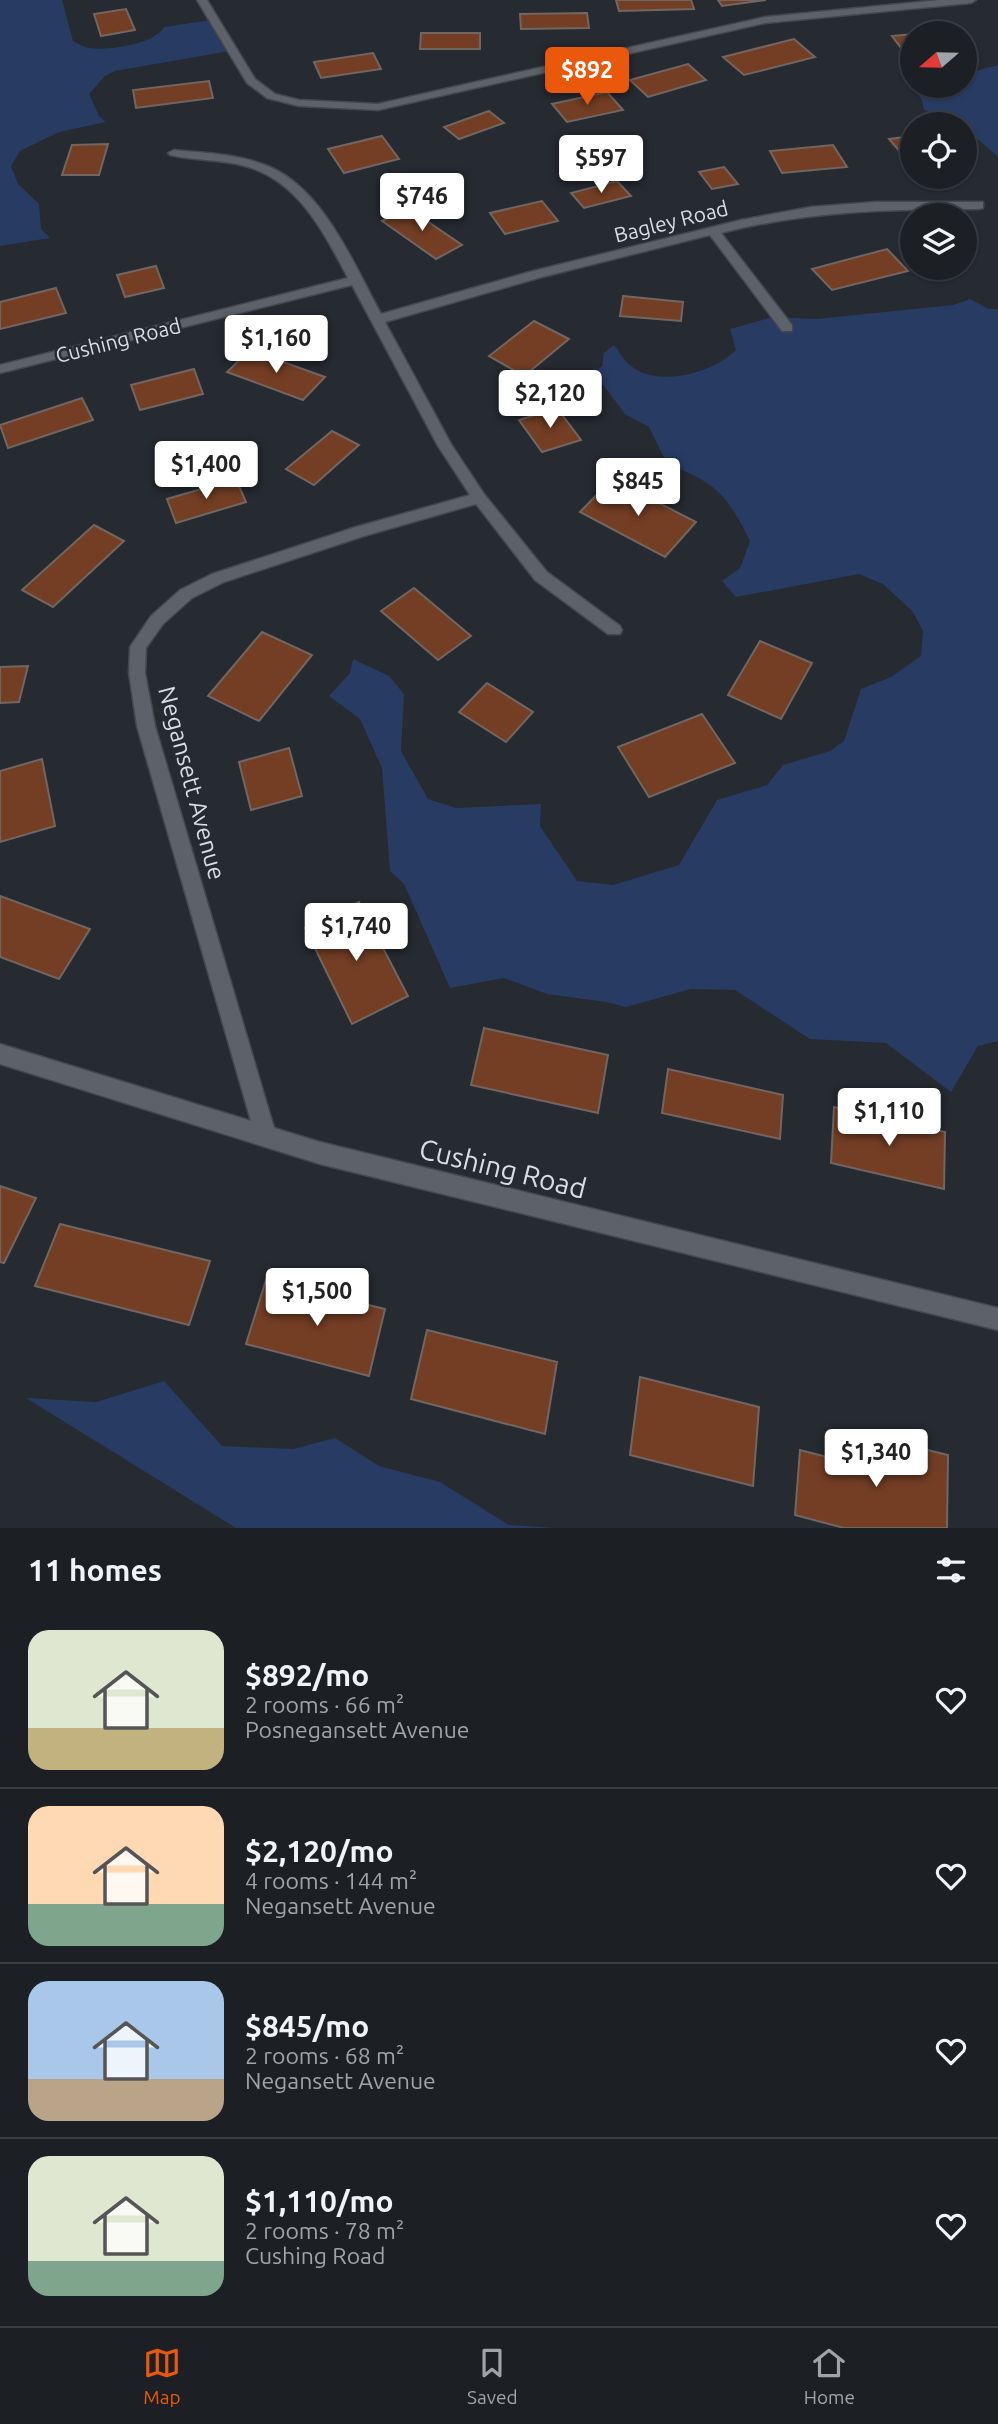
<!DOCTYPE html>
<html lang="en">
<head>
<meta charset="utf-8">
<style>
	body { margin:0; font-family:Ubuntu,sans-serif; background:#25282d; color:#f1f3f6; height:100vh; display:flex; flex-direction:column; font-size:26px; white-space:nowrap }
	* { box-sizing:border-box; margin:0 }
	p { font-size:23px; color:#a0a3a7 }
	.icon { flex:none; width:38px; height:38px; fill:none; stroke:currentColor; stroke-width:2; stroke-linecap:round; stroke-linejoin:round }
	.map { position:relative; height:1528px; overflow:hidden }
	.panel { display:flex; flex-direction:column; background:#1c2025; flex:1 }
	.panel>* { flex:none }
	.needle { width:46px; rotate:250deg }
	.buttons { position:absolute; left:900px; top:21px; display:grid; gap:14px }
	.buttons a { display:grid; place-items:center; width:77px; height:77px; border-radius:50%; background:#1c2025; box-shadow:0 2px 5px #0004,0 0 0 2px #3a3e42; font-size:35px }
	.price { position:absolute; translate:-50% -60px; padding:0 16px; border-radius:7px; background:#fff; color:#222; font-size:23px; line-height:46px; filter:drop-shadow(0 2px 4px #0008) }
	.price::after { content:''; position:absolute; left:50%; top:42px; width:21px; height:16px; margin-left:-10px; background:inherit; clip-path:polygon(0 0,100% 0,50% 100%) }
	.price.selected { background:#ea580c; color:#fff }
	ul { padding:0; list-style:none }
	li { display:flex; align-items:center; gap:21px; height:175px; padding:0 28px }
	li+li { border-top:2px solid #3a3e42 }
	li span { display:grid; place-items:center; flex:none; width:196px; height:140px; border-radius:21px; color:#555 }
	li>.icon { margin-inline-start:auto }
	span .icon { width:84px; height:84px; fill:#fffc; stroke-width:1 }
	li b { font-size:30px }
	h2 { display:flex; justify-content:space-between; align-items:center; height:84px; padding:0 28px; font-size:30px }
	.tab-bar { display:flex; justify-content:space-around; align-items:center; height:98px; border-top:2px solid #3a3e42; background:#1c2025; font-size:19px; color:#a0a3a7 }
	.tab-bar a { display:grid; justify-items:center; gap:4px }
	.tab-bar .selected { color:#ea580c }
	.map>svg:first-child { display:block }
	.green { fill:#273b63 }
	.building { fill:#733e24; stroke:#716661; stroke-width:2 }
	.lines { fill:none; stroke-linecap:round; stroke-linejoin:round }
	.street-casing { stroke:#44474d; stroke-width:3 }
	.street { fill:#5c616a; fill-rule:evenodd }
	.labels { text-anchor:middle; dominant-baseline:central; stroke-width:5; stroke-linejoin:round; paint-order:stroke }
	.far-street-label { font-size:21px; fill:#dadde2; stroke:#262a31 }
	.street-label { font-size:24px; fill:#dadde2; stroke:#262a31 }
	.near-street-label { font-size:28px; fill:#dadde2; stroke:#262a31 }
</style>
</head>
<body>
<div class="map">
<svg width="998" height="1528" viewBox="0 0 998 1528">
	<rect width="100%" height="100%" fill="#262a31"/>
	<!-- green -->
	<g class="green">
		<path d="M0,0H62L73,41C78,44 84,47 89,48C108,51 155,44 164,27L211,20L230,51L115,71L105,76L89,94L99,116L106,122L59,132L20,151L11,166L18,184L39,204L41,229L50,238L0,246Z"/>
		<path d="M998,65V157L954,118L924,110L922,100L912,86H964V74Z"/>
		<path d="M970,299L989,309H998V1041L978,1046L951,1092L886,1043L810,1039L735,990L691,989L626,1007L606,1002L547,994L504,978L450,988L404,884L390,871L382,768L360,719L329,696L350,673L353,659L389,676L404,694L401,751L428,799L456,808L541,804L540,826L577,881L613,885L679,865L717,800L767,785L783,765L830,751L844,741L861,689L891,677L921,656L923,631L913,612L883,584L859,574L736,597L722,581L740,568L750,541C727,495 717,483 667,464L649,427L625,414L604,386L589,376L602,366L604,353L614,345C619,351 624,361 631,366C659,388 713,373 736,350L730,329L773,317L816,319L953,305Z"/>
		<path d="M164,1381L222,1446L293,1449L335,1438L379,1466L440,1482L509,1525L556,1528H236L26,1398L96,1402Z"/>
	</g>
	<!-- building -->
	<g class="building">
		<path d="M616,0H691L694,9L619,11Z"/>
		<path d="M718,0H766L722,6Z"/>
		<path d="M126,9L135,30L101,36L94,14Z"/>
		<path d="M587,13L589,28L521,29L520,14Z"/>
		<path d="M421,33H480V49H420Z"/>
		<path d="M912,34V56H907L892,36Z"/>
		<path d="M794,39L815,57L744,75L723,57Z"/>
		<path d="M373,53L381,69L321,78L314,62Z"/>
		<path d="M688,64L706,80L648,97L630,80Z"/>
		<path d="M209,81L213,98L136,108L133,90Z"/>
		<path d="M607,92L623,110L567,122L552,104Z"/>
		<path d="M489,111L504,123L459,139L444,127Z"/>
		<path d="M382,136L399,159L344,173L328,149Z"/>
		<path d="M912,136V158L906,159L889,139Z"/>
		<path d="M108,144L99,175H62L72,145Z"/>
		<path d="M833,145L847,167L782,173L770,151Z"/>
		<path d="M724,167L738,184L712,189L699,172Z"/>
		<path d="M617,181L631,196L584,208L571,193Z"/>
		<path d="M542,201L558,221L505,234L490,213Z"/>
		<path d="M408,208L462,245L436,259L382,221Z"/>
		<path d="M887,249L908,271L832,290L812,269Z"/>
		<path d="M156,266L164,288L125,297L117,275Z"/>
		<path d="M56,288L66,313L0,329V302Z"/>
		<path d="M623,296L683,302L681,321L620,316Z"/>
		<path d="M534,321L569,339L524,376L489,356Z"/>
		<path d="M250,350L325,377L303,400L227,372Z"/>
		<path d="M194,369L203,394L140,410L131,385Z"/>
		<path d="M82,398L93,420L8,448L0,425Z"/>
		<path d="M557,408L581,440L542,452L519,420Z"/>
		<path d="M332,431L359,445L314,485L286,469Z"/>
		<path d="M236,479L246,502L176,523L167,499Z"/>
		<path d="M612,479L696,522L665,557L580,512Z"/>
		<path d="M94,525L124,541L53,607L22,590Z"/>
		<path d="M414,588L471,636L438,660L381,611Z"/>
		<path d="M262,632L312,655L259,721L208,696Z"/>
		<path d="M760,641L812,663L781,719L728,695Z"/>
		<path d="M28,666L19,702L0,703V667Z"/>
		<path d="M487,683L533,712L506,742L459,712Z"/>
		<path d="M702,714L735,763L649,797L618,747Z"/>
		<path d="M289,748L302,796L251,810L239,762Z"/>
		<path d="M42,759L55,826L0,842V771Z"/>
		<path d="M0,896L90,929L59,979L0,957Z"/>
		<path d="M359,902L408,996L352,1024L305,928Z"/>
		<path d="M484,1028L608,1055L598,1113L471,1085Z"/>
		<path d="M668,1069L783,1095L780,1139L662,1113Z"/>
		<path d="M834,1107L945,1132L944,1189L831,1163Z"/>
		<path d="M0,1186L36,1198L4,1263L0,1262Z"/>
		<path d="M60,1224L210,1261L189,1325L35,1286Z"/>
		<path d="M266,1280L385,1309L369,1376L246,1344Z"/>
		<path d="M427,1330L557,1362L545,1434L411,1399Z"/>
		<path d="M640,1377L759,1407L753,1486L630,1455Z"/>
		<path d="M871,1436L948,1455L947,1528H844L795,1515L800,1450L870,1468Z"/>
	</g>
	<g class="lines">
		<defs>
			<g id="street">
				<path d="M197,0H207L255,79L275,94L299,100L378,104L765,17L940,0H976L971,3L765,23L378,110L299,106L267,98L247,83Z"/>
				<path d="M174,150C206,153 240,154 270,167C325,191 355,267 381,314L533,271L741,220L811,207L875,202H983V208L979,209C891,209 807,211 721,233L792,325V331H782L710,235L542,277L385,322L451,444L484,494L547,572L620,626L622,630L620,634H608L535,580L476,504L364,536L224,582L192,598L163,624L146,648L145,673L155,726L274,1128L320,1142L998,1308V1330L320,1164L0,1064V1044L251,1121L137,726L129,673L130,647L151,616L180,590L212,574L356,527L470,495L438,446L352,285L0,373V365L348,278C324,233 299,181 245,166C221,159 195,161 170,155L168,153Z"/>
			</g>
		</defs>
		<!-- street casing -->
		<use href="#street" class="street-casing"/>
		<!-- street -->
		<use href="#street" class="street"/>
	</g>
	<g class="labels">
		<!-- far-street labels -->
		<g class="far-street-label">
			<text transform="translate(671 221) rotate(-14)">Bagley Road</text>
			<text transform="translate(118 340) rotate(-14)">Cushing Road</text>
		</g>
		<!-- street labels -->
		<g class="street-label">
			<text transform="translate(192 783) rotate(75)">Negansett Avenue</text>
		</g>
		<!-- near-street labels -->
		<g class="near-street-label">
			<text transform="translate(503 1168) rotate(14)">Cushing Road</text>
		</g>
	</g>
</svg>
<div class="buttons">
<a><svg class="needle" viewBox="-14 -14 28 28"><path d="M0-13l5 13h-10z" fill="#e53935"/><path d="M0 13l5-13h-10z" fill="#a0a3a7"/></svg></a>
<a><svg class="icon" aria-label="locate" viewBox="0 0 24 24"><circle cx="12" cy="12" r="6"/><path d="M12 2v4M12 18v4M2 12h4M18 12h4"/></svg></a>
<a><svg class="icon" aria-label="layers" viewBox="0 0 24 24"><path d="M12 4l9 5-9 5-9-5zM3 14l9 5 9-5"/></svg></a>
</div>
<b class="price selected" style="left:587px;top:107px">$892</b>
<b class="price" style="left:601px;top:195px">$597</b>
<b class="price" style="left:422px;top:233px">$746</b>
<b class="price" style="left:276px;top:375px">$1,160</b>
<b class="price" style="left:550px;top:430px">$2,120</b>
<b class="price" style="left:206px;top:501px">$1,400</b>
<b class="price" style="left:638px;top:518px">$845</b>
<b class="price" style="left:356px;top:963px">$1,740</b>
<b class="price" style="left:889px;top:1148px">$1,110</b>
<b class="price" style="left:317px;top:1328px">$1,500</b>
<b class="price" style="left:876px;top:1489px">$1,340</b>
</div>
<section class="panel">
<h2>11 homes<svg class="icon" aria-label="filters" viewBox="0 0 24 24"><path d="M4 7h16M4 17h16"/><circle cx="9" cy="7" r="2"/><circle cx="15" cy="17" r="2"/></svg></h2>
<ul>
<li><span style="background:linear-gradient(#dfe7d0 70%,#c2b280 0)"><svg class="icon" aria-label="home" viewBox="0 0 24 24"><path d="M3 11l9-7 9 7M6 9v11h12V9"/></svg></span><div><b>$892/mo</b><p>2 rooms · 66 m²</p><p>Posnegansett Avenue</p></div><svg class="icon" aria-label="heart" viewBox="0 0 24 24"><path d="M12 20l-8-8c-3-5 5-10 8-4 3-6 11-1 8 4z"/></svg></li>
<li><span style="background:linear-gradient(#ffd9b3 70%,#7fa58c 0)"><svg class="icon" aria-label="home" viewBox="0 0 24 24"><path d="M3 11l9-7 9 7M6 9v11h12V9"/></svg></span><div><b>$2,120/mo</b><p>4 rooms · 144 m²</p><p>Negansett Avenue</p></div><svg class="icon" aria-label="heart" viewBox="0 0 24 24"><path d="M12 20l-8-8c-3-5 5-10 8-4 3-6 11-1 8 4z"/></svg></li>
<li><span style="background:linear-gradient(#a9c7e8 70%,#b9a48a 0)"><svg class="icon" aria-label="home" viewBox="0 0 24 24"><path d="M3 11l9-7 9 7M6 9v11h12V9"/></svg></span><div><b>$845/mo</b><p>2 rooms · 68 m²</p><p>Negansett Avenue</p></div><svg class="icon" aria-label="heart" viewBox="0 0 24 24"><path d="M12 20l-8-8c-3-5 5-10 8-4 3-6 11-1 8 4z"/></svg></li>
<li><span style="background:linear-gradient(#dfe7d0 75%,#7fa58c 0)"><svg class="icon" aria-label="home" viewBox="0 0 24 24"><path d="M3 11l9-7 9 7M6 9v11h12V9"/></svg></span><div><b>$1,110/mo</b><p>2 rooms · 78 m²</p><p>Cushing Road</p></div><svg class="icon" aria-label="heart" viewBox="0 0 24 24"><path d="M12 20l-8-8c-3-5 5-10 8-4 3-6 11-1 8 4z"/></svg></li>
</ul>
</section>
<nav class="tab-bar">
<a class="selected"><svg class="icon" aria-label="map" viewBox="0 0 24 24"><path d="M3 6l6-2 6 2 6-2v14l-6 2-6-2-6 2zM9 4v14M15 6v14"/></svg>Map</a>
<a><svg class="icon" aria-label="saved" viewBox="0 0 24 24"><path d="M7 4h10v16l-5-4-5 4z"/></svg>Saved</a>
<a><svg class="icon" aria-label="home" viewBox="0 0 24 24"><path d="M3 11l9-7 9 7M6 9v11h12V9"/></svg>Home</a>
</nav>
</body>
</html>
